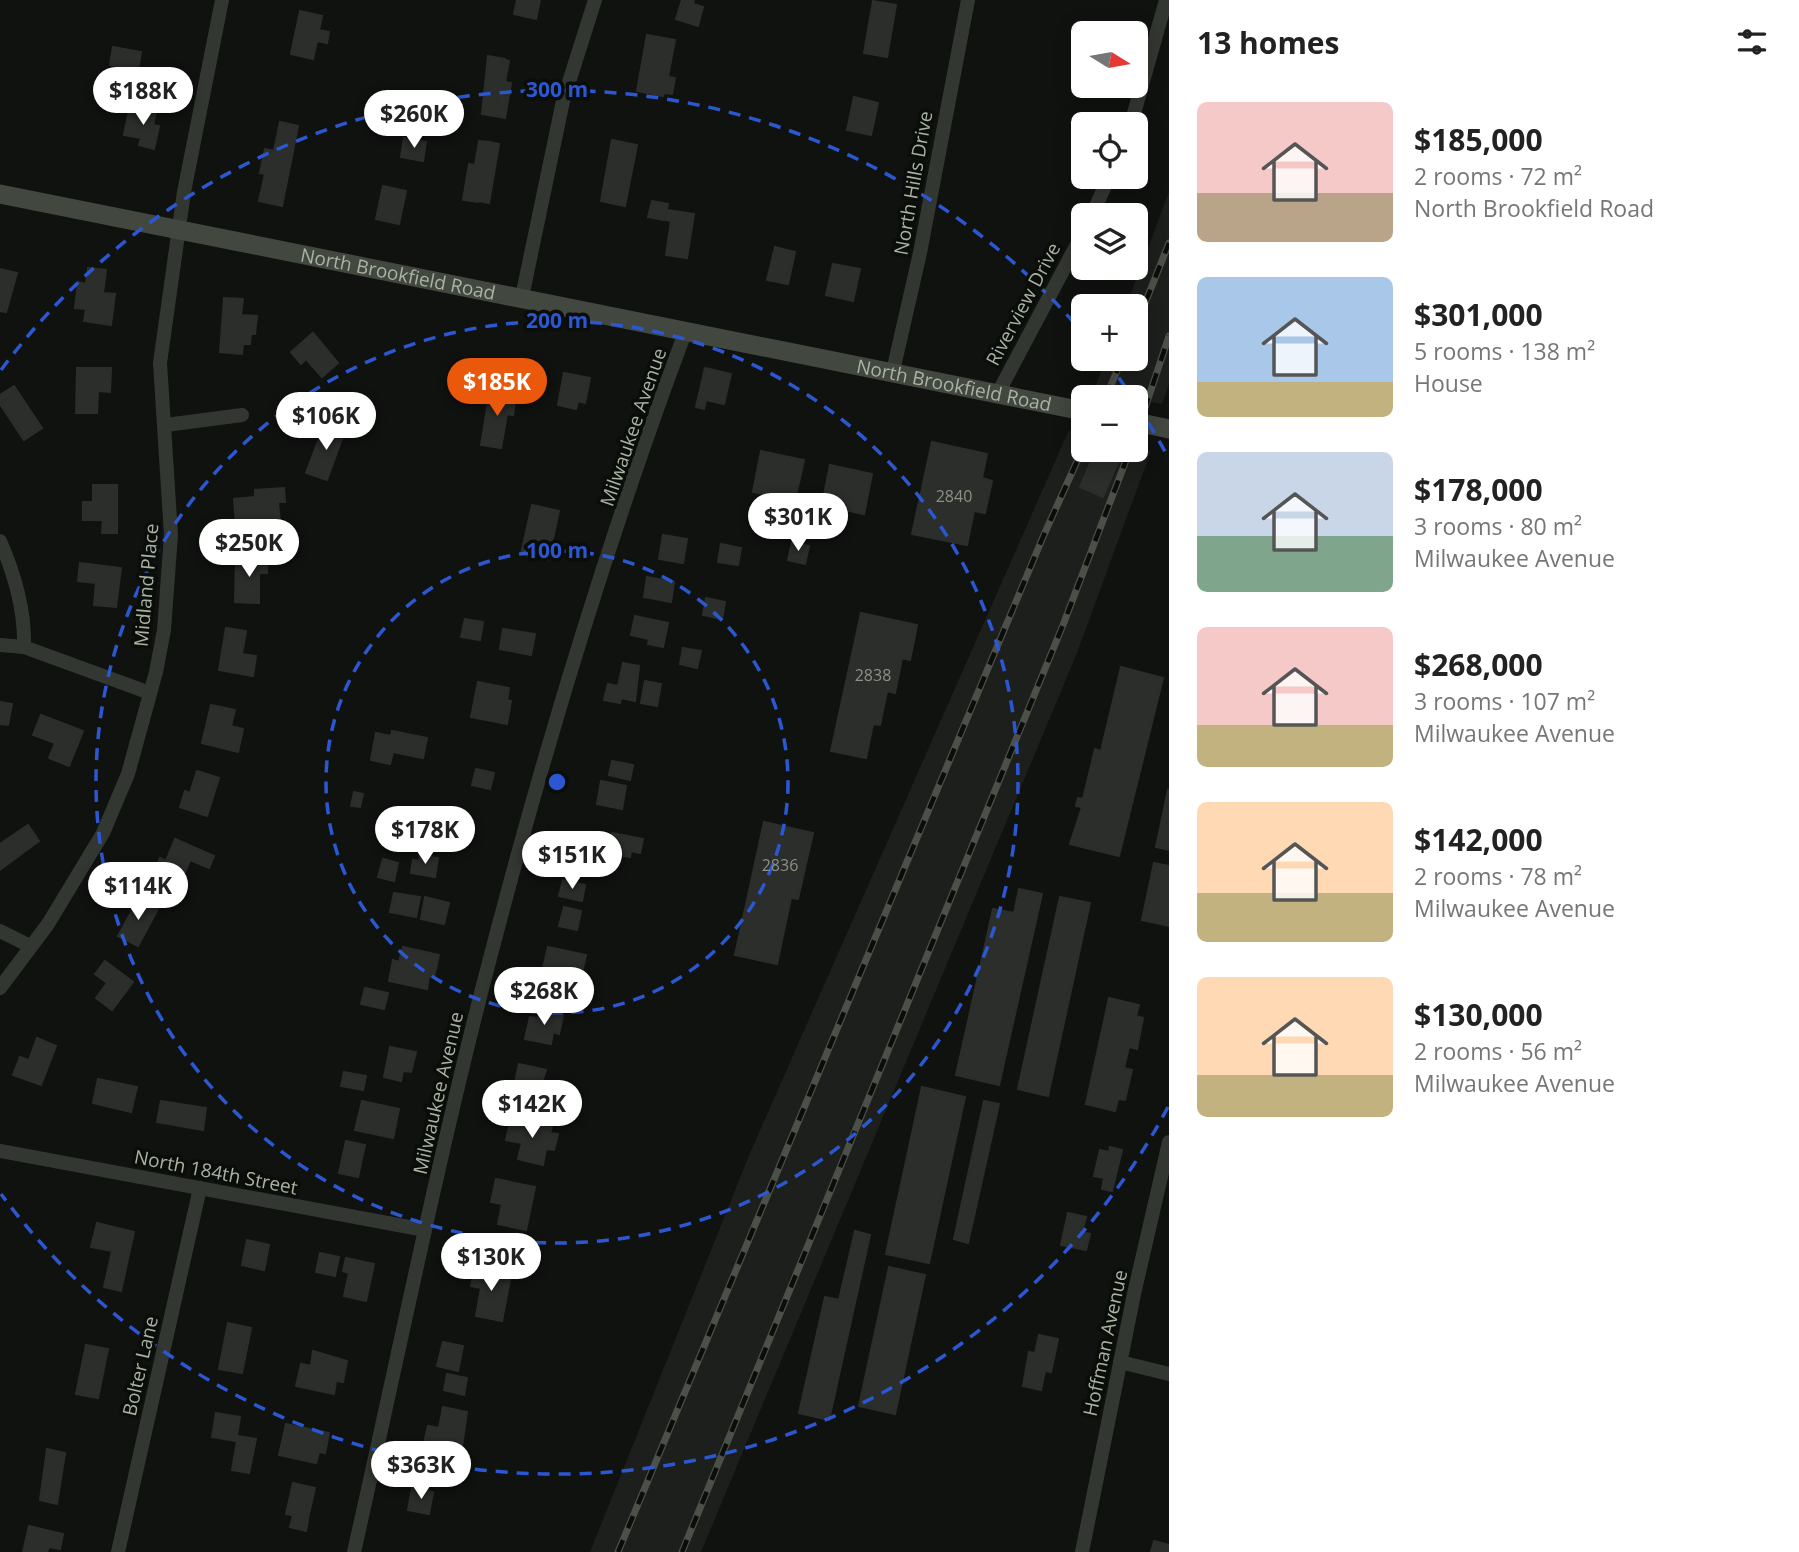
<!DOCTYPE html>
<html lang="en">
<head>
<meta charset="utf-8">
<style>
	body { margin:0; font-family:"Open Sans",sans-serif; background:#f2f2f2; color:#222; height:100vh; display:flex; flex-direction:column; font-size:26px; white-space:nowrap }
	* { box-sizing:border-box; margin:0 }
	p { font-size:23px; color:#767676 }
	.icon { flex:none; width:38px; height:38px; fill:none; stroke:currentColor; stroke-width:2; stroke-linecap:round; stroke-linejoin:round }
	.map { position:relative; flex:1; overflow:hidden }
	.drawer { display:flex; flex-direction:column; background:#fff; width:630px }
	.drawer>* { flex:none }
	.needle { width:46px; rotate:101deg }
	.fabs { position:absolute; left:1071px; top:21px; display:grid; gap:14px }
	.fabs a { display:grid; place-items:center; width:77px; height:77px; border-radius:10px; background:#fff; box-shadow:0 4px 18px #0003; font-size:35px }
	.price { position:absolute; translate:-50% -60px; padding:0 16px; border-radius:24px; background:#fff; color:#222; font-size:23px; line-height:46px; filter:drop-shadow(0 2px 4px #0008) }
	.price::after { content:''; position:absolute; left:50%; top:42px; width:21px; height:16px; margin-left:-10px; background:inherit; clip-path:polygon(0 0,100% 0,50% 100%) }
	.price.selected { background:#ea580c; color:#fff }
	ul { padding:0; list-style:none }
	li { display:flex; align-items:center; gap:21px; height:175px; padding:0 28px }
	li span { display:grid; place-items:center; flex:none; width:196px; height:140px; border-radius:10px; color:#555 }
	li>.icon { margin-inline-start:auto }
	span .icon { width:84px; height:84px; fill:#fffc; stroke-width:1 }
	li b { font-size:30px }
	h2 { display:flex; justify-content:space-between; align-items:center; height:84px; padding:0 28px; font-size:30px }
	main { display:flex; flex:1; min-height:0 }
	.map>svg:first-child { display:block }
	.built { fill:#1d1f1c }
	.building { fill:#2b2e2b; stroke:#2b2e2a; stroke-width:2 }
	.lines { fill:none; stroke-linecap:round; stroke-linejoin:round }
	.street { stroke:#333731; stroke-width:14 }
	.secondary { stroke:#42473f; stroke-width:19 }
	.rail-casing { stroke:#4b5048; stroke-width:7 }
	.rail { stroke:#0b0d0b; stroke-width:4.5; stroke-dasharray:13; stroke-linecap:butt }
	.ring { fill:none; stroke:#2b58d2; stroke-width:3.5; stroke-dasharray:12 9 }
	.labels { text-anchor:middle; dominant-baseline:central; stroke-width:7; stroke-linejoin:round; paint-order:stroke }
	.number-label { font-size:16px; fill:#899284 }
	.street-label { font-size:19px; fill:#a8b3a1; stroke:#0b0d0b }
	.centre { fill:#2b58d2; stroke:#0b0d0b; stroke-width:3.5 }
	.ring-label { font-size:21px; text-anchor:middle; font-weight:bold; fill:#2b58d2; stroke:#0b0d0b; stroke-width:7; stroke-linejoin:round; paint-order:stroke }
</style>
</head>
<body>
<main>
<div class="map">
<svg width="1169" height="1552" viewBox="0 0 1169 1552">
	<rect width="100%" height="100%" fill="#101210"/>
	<!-- built -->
	<g class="built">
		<path d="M1169,192V384L1162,404L1093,392L1106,359H1136V306H1126Z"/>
		<path d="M1069,430L1083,433V450H1136V447L1151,451L1077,653L701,1552H590L750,1153Z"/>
	</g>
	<!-- building -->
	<g class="building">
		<path d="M517,0H540L536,19L514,14Z"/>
		<path d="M682,0H694L693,4L703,7L698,26L676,19Z"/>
		<path d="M873,1L896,5L887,57L864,53Z"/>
		<path d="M300,11L322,16L319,30L329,32L327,43L317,41L313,59L291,54Z"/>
		<path d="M647,35L675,40L668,77L675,78L672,94L664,93L663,96L637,91Z"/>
		<path d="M113,47L141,52L138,70L110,65Z"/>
		<path d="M488,56L505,59L494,116L482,114Z"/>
		<path d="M505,60L509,61L505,82L511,83L505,118L495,116Z"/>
		<path d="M854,97L878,103L871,135L847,130Z"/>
		<path d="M140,108L156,111L153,125L159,126L154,149L139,145L141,138L124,135L129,110L139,112Z"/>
		<path d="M280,122L298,126L282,206L259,201L265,174L260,173L265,149L274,151Z"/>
		<path d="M404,138L426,142L423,161L401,157Z"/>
		<path d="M612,140L637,145L625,206L601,201Z"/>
		<path d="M479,141L488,142L478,202L463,200L469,164L475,165Z"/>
		<path d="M489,142L499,144L489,203L478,201Z"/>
		<path d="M383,186L406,191L399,224L376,219Z"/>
		<path d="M652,201L668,204L664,220L648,217Z"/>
		<path d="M668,210L694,214L687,258L666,255L671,221L666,220Z"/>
		<path d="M775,247L795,252L788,284L767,280Z"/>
		<path d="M833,264L860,269L853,301L826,295Z"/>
		<path d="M88,268L106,270L103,293L115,294L111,325L84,321L86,309L75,308L78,282L86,284Z"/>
		<path d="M0,269L17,273L6,312L0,311Z"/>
		<path d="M224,298L243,299L241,315L257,316L255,334H251L250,344H243L242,354L220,352Z"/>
		<path d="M313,333L338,363L322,377L306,359L301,364L291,352Z"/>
		<path d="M77,368H111L110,392L98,391L97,413H76Z"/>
		<path d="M705,368L731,374L724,404L706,400L704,409L696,407Z"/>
		<path d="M564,373L590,378L585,403L578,401L576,409L558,405Z"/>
		<path d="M14,386L42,428L24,440L0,404V395Z"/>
		<path d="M490,391L516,396L513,415L507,414L501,448L481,445Z"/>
		<path d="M325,423L345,430L327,480L306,473Z"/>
		<path d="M932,442L987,454L982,478L992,481L985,513L974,511L967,545L912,534Z"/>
		<path d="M1096,450H1108L1121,455L1103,497L1080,487Z"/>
		<path d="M761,451L804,460L795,500L753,492Z"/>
		<path d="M830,465L872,474L864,514L822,505Z"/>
		<path d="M93,485H117V533H102L103,520H83V502H93Z"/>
		<path d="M284,488L285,502H278L280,522L236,525L234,499L255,497V490Z"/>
		<path d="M532,505L559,511L548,560L521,554Z"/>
		<path d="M663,535L687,539L683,563L659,559Z"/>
		<path d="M792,542L809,546L805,564L788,560Z"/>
		<path d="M721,544L741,548L738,565L718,562Z"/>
		<path d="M236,558L267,559V573H259V603L235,602Z"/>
		<path d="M80,563L121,568L116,607L94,605L96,583L78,581Z"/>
		<path d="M647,577L674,582L671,602L644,597Z"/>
		<path d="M706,598L725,602L722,619L703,615Z"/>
		<path d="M861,613L917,625L910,660L902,658L895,693L887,691L880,725L873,724L866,758L831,751Z"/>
		<path d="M635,616L668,623L663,647L648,644L649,639L631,635Z"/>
		<path d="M465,619L483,622L480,640L461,637Z"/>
		<path d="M226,628L246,631L242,654L256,656L253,676L219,670Z"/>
		<path d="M503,629L535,634L531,655L500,649Z"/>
		<path d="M683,648L701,651L697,668L680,664Z"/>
		<path d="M623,663L639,666L635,701L621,698L620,703L604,700L608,684L618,686Z"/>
		<path d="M1121,667L1163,678L1119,856L1070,844L1082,807L1076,806L1078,798L1083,799L1095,749L1101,751Z"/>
		<path d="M645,681L661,684L657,706L641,703Z"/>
		<path d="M478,682L509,688L507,700L511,701L507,724L471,717Z"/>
		<path d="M0,702L12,704L8,725L0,724Z"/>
		<path d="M211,705L235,710L231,726L243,729L238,752L202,743Z"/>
		<path d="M41,715L83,731L69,766L49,758L55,743L33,735Z"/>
		<path d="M392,731L427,738L423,758L393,752L390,764L371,760L376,733L391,736Z"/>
		<path d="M612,761L633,765L630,780L609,775Z"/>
		<path d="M476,769L494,773L490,789L472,785Z"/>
		<path d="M197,771L219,778L207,816L180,807L185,791L190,793Z"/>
		<path d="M601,781L626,786L622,809L597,804Z"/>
		<path d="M1168,790H1169V850L1156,847Z"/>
		<path d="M354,792L363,794L360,807L351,806Z"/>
		<path d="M764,822L813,833L798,899L791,898L777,964L735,955Z"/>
		<path d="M28,825L39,841L1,869L0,844Z"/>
		<path d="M612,833L643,839L640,853L631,851L630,857L608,853Z"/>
		<path d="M175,839L214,856L209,868L190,860L180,884L154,873L160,858L166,861Z"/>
		<path d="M420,855L438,858L435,877L411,873L413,860L419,861Z"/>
		<path d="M383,859L398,863L394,881L378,877Z"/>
		<path d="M1154,863L1169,866V926L1142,920Z"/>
		<path d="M563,880L585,885L582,901L559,896Z"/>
		<path d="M1019,889L1042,894L999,1085L956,1075L993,909L1014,913Z"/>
		<path d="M394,893L420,897L416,917L390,912Z"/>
		<path d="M425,897L449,903L444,924L421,919Z"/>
		<path d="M1060,897L1090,903L1048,1096L1018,1089Z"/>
		<path d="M139,898L158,909L138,946L118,936Z"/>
		<path d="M564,907L581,911L577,930L559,926Z"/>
		<path d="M403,947L439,955L434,977L429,976L427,989L389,981L393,960L399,962Z"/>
		<path d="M548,947L586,955L578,990L540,981Z"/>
		<path d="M105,961L133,982L112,1010L96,998L107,983L95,974Z"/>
		<path d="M365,988L388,993L384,1009L361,1004Z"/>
		<path d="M1109,998L1139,1005L1136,1016L1143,1018L1137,1049L1129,1047L1124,1068L1132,1070L1125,1100L1118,1099L1115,1111L1086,1104Z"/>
		<path d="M540,1010L563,1015L559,1034L553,1032L551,1044L525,1039L530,1017L538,1018Z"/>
		<path d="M37,1038L56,1046L41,1085L13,1075L20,1057L29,1060Z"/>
		<path d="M390,1047L416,1052L411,1072L403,1071L401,1081L384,1077Z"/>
		<path d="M519,1064L546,1070L538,1093L531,1091L530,1099L512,1096Z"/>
		<path d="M344,1072L366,1076L363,1090L341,1086Z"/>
		<path d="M98,1079L137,1087L131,1112L93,1103Z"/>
		<path d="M922,1087L965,1097L929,1263L886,1254Z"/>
		<path d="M161,1101L206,1108L203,1130L157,1122Z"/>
		<path d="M362,1101L399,1109L393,1138L355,1130Z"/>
		<path d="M984,1101L999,1104L968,1243L954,1239Z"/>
		<path d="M511,1118L552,1126L550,1133L558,1134L554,1150L546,1149L543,1165L518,1159L522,1143L506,1140Z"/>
		<path d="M346,1141L365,1145L358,1177L339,1173Z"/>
		<path d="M1110,1147L1122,1150L1112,1191L1102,1189L1104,1178L1094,1176L1100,1150L1109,1152Z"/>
		<path d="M496,1179L535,1187L526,1230L498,1224L502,1204L491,1202Z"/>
		<path d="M1068,1213L1086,1217L1082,1232L1090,1234L1086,1250L1061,1245Z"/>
		<path d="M97,1223L134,1232L121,1291L104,1287L112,1251L91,1247Z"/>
		<path d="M855,1231L870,1235L829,1420L799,1413L825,1297L839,1300Z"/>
		<path d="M247,1240L269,1245L264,1270L242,1265Z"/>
		<path d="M320,1253L339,1257L335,1276L316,1272Z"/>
		<path d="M346,1258L374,1264L366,1301L344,1296L349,1273L343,1271Z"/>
		<path d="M475,1267L511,1275L502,1321L476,1316L481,1288L471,1286Z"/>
		<path d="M889,1267L925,1275L895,1414L859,1406Z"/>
		<path d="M228,1323L251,1328L242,1373L219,1369Z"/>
		<path d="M1039,1335L1058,1339L1051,1372L1045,1371L1041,1390L1023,1386L1029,1352L1035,1353Z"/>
		<path d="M443,1342L463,1346L458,1371L437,1366Z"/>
		<path d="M86,1345L108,1349L98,1398L76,1394Z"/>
		<path d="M313,1351L347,1361L343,1382L336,1381L334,1394L296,1386L301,1364L311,1366Z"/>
		<path d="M447,1374L467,1378L464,1395L444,1390Z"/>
		<path d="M443,1407L467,1412L460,1460L422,1452L428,1426L439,1428Z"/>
		<path d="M216,1413L240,1417L236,1441L212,1437Z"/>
		<path d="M286,1424L329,1433L325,1453L319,1452L316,1463L279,1455Z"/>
		<path d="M238,1436L256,1439L249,1473L232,1470Z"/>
		<path d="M47,1449L65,1453L57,1504L40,1500Z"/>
		<path d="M293,1483L315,1488L308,1518L286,1514Z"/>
		<path d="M412,1488L433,1492L429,1514L408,1510Z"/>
		<path d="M293,1516L308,1520L306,1531L290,1527Z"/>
		<path d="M29,1526L63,1534L60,1549L49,1547L47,1552H23Z"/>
		<path d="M1154,1541L1169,1545L1168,1552H1151Z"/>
	</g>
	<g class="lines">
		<!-- street -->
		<g class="street">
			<path d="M1131,124L1166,0"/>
			<path d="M1092,215L1109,177"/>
			<path d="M522,297L563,101L595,0"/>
			<path d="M893,371L920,253L968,0"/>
			<path d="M998,393L1083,233"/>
			<path d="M166,425L242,415"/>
			<path d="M0,541C15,575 25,610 24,647"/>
			<path d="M0,645L24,647L150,693"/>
			<path d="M0,931L30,946"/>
			<path d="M0,988L48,924L103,833L128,774L156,672L164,630L171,535L160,363L184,192L222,0"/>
			<path d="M0,1151L425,1230"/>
			<path d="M1120,1362L1169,1374"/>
			<path d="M118,1552L200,1188"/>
			<path d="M354,1552C396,1366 434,1178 481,993C538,770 605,546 686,330"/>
			<path d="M1082,1552L1134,1294L1169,1142"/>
		</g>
		<!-- secondary -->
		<g class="secondary">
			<path id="s1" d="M0,194L1083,411"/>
			<path d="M1136,422L1169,429"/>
		</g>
		<defs>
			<g id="rail">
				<path d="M1136,326L1169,243"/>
				<path d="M1106,397L1122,359"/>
				<path d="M1136,435L1169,336"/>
				<path d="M618,1552L1043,537L1083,448"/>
				<path d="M682,1552L1063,625L1130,450"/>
			</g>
		</defs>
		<!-- rail casing -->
		<use href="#rail" class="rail-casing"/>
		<!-- rail -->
		<use href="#rail" class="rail"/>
	</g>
	<!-- distance rings -->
	<g class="ring">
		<circle cx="557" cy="782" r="231"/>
		<circle cx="557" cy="782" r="461"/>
		<path d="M1168 1107A692 692 0 0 1 1 1194M1 370A692 692 0 0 1 1083 333M1106 361A692 692 0 0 1 1131 395M1137 405A692 692 0 0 1 1168 457"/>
	</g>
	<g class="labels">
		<!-- number labels -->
		<g class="number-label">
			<text x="954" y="496">2840</text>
			<text x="873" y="675">2838</text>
			<text x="780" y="865">2836</text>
		</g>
		<!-- street labels -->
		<g class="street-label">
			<text transform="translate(913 183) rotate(-80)">North Hills Drive</text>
			<text stroke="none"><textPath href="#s1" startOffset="406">North Brookfield Road</textPath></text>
			<text transform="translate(1023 304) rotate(-62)">Riverview Drive</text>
			<text stroke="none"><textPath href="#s1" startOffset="973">North Brookfield Road</textPath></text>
			<text transform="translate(633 427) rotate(-71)">Milwaukee Avenue</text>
			<text transform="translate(146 585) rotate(-85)">Midland Place</text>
			<text transform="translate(438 1093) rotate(-77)">Milwaukee Avenue</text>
			<text transform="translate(216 1172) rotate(11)">North 184th Street</text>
			<text transform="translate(1105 1343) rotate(-78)">Hoffman Avenue</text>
			<text transform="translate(140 1366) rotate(-77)">Bolter Lane</text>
		</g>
	</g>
	<circle cx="557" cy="782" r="10" class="centre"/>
	<g class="ring-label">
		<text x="557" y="97">300 m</text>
		<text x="557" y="328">200 m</text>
		<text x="557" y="558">100 m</text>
	</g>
</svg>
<div class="fabs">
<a><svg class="needle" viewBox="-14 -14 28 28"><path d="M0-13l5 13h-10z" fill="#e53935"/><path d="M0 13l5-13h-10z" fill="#767676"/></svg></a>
<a><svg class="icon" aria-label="locate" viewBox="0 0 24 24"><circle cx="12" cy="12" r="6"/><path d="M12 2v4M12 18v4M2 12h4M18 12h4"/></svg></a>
<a><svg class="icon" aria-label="layers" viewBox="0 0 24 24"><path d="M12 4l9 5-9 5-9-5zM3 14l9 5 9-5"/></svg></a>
<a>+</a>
<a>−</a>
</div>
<b class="price" style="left:143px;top:127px">$188K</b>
<b class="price" style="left:414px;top:150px">$260K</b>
<b class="price selected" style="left:497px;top:418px">$185K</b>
<b class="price" style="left:326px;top:452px">$106K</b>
<b class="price" style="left:798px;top:553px">$301K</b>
<b class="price" style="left:249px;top:579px">$250K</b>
<b class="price" style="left:425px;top:866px">$178K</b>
<b class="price" style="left:572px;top:891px">$151K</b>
<b class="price" style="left:138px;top:922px">$114K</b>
<b class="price" style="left:544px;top:1027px">$268K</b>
<b class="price" style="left:532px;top:1140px">$142K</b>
<b class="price" style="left:491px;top:1293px">$130K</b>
<b class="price" style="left:421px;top:1501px">$363K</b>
</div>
<section class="drawer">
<h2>13 homes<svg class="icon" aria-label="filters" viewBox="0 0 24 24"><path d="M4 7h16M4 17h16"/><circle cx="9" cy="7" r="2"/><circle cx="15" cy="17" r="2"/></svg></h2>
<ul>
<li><span style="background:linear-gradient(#f6c9c9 65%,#b9a48a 0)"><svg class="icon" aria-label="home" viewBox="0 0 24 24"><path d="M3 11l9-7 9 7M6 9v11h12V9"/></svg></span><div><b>$185,000</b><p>2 rooms · 72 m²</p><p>North Brookfield Road</p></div></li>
<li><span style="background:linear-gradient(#a9c7e8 75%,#c2b280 0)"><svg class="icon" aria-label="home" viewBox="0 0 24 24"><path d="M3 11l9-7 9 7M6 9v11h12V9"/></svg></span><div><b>$301,000</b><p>5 rooms · 138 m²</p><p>House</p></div></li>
<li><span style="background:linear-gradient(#c9d6e8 60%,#7fa58c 0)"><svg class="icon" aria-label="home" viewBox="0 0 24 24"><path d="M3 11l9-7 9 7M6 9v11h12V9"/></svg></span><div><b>$178,000</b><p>3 rooms · 80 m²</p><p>Milwaukee Avenue</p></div></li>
<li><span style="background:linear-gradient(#f6c9c9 70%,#c2b280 0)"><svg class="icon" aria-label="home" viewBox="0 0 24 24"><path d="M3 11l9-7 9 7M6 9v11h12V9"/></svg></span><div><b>$268,000</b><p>3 rooms · 107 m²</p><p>Milwaukee Avenue</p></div></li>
<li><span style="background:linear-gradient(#ffd9b3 65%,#c2b280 0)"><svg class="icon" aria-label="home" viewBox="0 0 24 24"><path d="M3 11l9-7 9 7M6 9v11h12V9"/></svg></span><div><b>$142,000</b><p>2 rooms · 78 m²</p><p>Milwaukee Avenue</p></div></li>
<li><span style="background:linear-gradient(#ffd9b3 70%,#c2b280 0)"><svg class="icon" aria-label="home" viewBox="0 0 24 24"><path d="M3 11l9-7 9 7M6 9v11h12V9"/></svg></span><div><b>$130,000</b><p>2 rooms · 56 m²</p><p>Milwaukee Avenue</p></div></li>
</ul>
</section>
</main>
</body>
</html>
